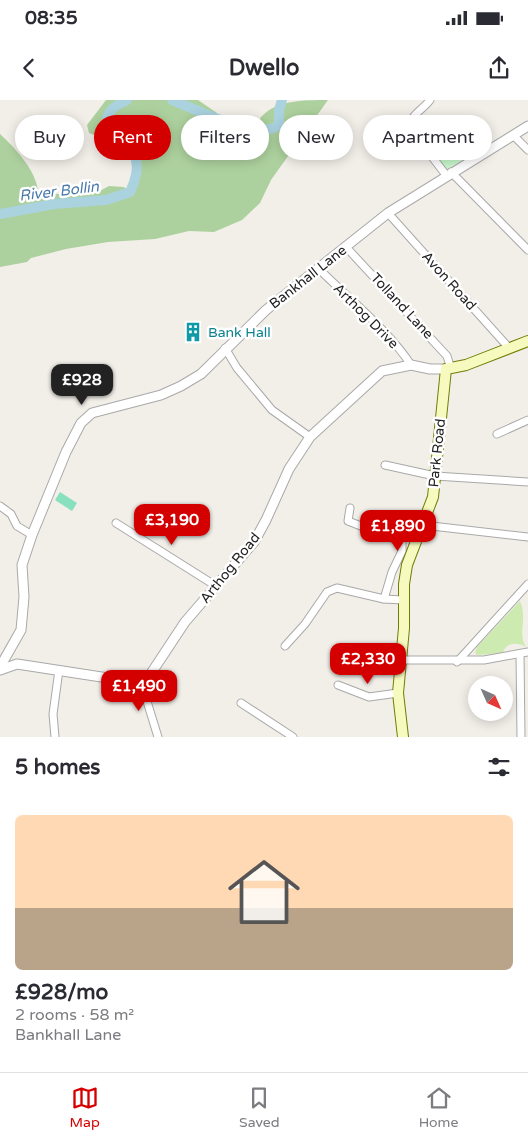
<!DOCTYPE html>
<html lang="en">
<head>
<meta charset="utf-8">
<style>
	body { margin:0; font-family:"Varela Round",sans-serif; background:#f7f7f7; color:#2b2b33; height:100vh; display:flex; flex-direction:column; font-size:19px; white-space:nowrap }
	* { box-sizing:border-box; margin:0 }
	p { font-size:16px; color:#7c7c81 }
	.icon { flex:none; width:28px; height:28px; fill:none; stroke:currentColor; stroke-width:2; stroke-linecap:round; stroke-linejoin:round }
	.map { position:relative; height:637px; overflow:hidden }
	.side { display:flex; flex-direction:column; background:#fff; flex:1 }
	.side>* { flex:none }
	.hud { position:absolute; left:15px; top:15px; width:499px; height:45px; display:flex; gap:10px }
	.needle { width:32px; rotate:135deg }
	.controls { position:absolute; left:468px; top:576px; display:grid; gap:10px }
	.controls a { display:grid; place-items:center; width:45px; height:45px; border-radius:50%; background:#fff; box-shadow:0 2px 12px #0003; font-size:25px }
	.price { position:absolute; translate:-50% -42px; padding:0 11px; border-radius:10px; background:#d40000; color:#fff; font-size:16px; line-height:32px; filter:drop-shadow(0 1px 2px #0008) }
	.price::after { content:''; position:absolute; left:50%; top:30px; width:15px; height:11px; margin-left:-8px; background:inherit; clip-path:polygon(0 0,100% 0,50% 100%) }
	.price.current { background:#222; color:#fff }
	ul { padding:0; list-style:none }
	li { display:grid; align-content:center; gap:10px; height:265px; padding:0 15px }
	li span { display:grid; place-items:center; height:155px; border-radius:8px; color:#555 }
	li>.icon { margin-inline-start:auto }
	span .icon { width:90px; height:90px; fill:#fffc; stroke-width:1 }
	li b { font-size:21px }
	h2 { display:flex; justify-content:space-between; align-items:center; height:60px; padding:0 15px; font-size:21px }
	.chip { padding:0 18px; border-radius:22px; background:#fff; box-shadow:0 2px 12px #0003; font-size:18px; line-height:45px }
	.chip.current { background:#d40000; color:#fff }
	.status { display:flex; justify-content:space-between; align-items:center; height:35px; padding:0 25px; background:#fff; direction:ltr }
	.status svg { height:14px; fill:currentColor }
	header { display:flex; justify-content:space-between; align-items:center; height:65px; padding:0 15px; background:#fff; font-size:22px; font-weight:700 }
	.tab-bar { display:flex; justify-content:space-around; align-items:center; height:70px; border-top:1px solid #e1e1e2; background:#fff; font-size:14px; color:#7c7c81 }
	.tab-bar a { display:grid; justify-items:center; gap:2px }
	.tab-bar .current { color:#d40000 }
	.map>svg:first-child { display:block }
	.grass { fill:#cdebb0 }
	.forest { fill:#add19e }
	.park { fill:#c8facc }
	.pitch { fill:#88e0be }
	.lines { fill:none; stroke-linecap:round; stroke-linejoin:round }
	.river { stroke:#aad3df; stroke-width:10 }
	.minor-casing { stroke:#a9a9a9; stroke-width:9 }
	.tertiary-casing { stroke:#a9a9a9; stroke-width:11 }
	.secondary-casing { stroke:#707d05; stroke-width:12 }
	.minor { stroke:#fff; stroke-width:7 }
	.tertiary { stroke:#fff; stroke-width:9 }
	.secondary { stroke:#f7fabf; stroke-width:10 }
	.labels { text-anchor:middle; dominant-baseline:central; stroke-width:5; stroke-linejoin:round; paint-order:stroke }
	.street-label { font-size:14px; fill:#222; stroke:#fff }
	.culture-label { font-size:14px; fill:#0d838f; stroke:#fff; text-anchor:start }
	.water-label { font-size:15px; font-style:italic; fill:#4a7aab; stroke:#fff }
</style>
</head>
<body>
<div class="status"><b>08:35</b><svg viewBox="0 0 49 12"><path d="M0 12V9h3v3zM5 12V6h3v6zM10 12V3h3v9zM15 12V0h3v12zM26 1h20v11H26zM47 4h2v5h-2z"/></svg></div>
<header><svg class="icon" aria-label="back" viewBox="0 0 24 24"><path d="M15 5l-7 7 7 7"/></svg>Dwello<svg class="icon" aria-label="share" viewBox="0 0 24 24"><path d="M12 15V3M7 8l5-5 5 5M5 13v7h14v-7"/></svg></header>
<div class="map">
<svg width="528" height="637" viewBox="0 0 528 637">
	<rect width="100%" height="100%" fill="#f2efe9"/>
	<!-- grass -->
	<path class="grass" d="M520,501C528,520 517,532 526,547C517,542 506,542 503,553L477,555L475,553L477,547Z"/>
	<!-- forest -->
	<path class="forest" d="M106,0H198L217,13L223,31L222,48L233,57L251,47C253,39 254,28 259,20C272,0 304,0 328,0L271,80L260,103L242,120L214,132L189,131L155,139L108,142L66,149L31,158L27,162L0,167V34C15,48 36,70 38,91L57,94L98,92L109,86L124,87L130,92C151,52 119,45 89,33L87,25Z"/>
	<!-- park -->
	<path class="park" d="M458,23L474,53L447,69L426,42Z"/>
	<!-- pitch -->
	<path class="pitch" d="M60,392L77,403L72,411L55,400Z"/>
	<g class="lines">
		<!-- river -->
		<g class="river">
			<path d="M172,0C196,9 256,42 279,25V10L282,0"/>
			<path d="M0,114L54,104L106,100L130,92C135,82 140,66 134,55C122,35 84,20 127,0"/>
		</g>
		<defs>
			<g id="minor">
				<path d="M430,0C423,10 410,14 410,28L446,75"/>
				<path d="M513,35L528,50"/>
				<path d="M451,72L528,150"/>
				<path d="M388,113L509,248"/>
				<path d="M346,147L447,256L451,269"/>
				<path d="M319,169C347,197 390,232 411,265"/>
				<path d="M225,248L237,268L272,310L310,337"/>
				<path d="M497,334L528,320"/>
				<path d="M385,365L435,376L528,382"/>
				<path d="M0,406L11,414L17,426L32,435"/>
				<path d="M350,408L348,421L402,442V451L392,472L384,499"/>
				<path d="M116,423L216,486"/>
				<path d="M423,425L528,437"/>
				<path d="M285,546L305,524L327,492L337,488L384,499L403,500"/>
				<path d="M520,554L521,637"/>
				<path d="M400,560H484L528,552"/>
				<path d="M457,562L528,484"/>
				<path d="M141,582L158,637"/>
				<path d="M338,585L369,597L398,593"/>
				<path d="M241,603L293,637"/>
				<path d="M55,637L53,614L59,570"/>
			</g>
			<g id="tertiary">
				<path d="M0,567L21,530L24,497L22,465L32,435L66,352L81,323L92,313L161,295L181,286L201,274L266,210L388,113L528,26"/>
				<path d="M0,570L17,564L134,582L148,578L185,522L254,442L266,420L289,369L310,337L382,271L411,265L430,269H446"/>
			</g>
			<path id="secondary" d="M403,637L398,593L404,528V484L407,465L433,397L446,269L466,265L528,241"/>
		</defs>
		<!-- minor casing -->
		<use href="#minor" class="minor-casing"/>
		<!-- tertiary casing -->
		<use href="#tertiary" class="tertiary-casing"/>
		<!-- secondary casing -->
		<use href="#secondary" class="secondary-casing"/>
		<!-- minor -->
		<use href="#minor" class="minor"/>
		<!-- tertiary -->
		<use href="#tertiary" class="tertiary"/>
		<!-- secondary -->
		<use href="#secondary" class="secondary"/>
	</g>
	<!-- icons -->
	<defs>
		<symbol id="building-bare" viewBox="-9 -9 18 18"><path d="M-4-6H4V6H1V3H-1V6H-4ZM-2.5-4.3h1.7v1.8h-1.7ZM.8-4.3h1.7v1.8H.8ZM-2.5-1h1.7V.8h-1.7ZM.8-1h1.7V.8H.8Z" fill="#0f9aa8" stroke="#fff" stroke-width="2.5" paint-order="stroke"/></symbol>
	</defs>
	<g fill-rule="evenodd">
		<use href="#building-bare" x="179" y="218" width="28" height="28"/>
	</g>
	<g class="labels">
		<!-- street labels -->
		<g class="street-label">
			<text transform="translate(308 177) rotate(-38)">Bankhall Lane</text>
			<text transform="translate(449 181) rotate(48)">Avon Road</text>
			<text transform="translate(402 206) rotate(47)">Tolland Lane</text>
			<text transform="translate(366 216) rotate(45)">Arthog Drive</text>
			<text transform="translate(437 353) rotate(-84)">Park Road</text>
			<text transform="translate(230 468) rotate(-51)">Arthog Road</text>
		</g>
		<!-- culture labels -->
		<g class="culture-label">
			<text x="208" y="232">Bank Hall</text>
		</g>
		<!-- water labels -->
		<g class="water-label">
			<text transform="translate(59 91) rotate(-7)">River Bollin</text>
		</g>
	</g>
</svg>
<div class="controls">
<a><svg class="needle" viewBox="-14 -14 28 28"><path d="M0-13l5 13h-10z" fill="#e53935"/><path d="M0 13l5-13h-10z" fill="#7c7c81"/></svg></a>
</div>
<b class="price current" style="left:82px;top:306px">£928</b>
<b class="price" style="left:172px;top:446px">£3,190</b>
<b class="price" style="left:398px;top:452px">£1,890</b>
<b class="price" style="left:368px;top:585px">£2,330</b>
<b class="price" style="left:139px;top:612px">£1,490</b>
<div class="hud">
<a class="chip">Buy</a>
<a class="chip current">Rent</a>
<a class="chip">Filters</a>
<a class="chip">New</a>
<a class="chip">Apartment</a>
</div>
</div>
<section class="side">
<h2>5 homes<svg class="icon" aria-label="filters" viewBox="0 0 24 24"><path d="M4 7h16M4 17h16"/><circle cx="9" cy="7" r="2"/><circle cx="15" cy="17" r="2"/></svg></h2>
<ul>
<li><span style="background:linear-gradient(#ffd9b3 60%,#b9a48a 0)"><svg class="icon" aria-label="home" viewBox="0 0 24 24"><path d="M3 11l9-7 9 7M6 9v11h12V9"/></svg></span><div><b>£928/mo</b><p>2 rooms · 58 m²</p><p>Bankhall Lane</p></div></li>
</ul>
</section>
<nav class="tab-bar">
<a class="current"><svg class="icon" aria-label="map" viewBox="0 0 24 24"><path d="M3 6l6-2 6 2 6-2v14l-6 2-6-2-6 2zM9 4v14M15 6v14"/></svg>Map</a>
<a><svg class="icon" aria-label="saved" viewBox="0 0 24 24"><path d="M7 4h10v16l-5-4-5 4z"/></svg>Saved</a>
<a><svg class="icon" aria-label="home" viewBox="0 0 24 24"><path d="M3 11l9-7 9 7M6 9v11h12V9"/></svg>Home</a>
</nav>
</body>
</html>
